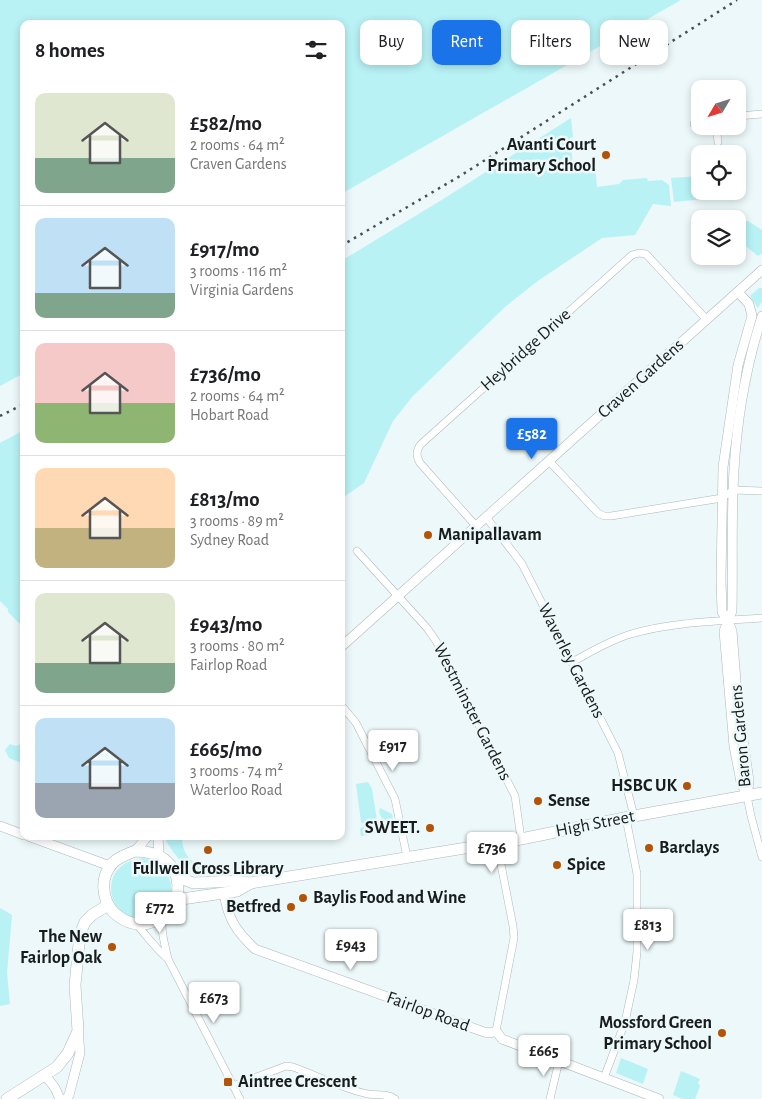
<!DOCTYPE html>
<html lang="en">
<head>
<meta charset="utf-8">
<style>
	body { margin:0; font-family:"Alegreya Sans",sans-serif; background:#f2f2f2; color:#202124; height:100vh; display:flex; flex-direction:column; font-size:19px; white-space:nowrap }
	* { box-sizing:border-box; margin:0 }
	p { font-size:16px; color:#757577 }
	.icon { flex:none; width:28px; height:28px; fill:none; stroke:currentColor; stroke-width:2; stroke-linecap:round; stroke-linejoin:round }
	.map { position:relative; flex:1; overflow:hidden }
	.drawer { position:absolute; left:20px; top:20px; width:325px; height:820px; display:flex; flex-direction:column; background:#fff; border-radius:10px; box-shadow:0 2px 8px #0003 }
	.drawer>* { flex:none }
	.banner { position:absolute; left:360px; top:20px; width:326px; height:45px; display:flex; gap:10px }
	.needle { width:32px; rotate:232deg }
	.buttons { position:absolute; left:691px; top:80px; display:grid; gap:10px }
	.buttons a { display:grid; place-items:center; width:55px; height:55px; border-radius:10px; background:#fff; box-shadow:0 2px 8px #0003; font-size:25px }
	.price { position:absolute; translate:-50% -42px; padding:0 11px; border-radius:5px; background:#fff; color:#222; font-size:16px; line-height:32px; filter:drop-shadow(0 1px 2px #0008) }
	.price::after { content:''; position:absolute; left:50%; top:30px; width:15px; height:11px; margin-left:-8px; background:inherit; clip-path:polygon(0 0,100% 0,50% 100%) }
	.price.active { background:#1a73e8; color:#fff }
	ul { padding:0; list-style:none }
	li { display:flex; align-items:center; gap:15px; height:125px; padding:0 15px }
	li+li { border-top:1px solid #e0e0e0 }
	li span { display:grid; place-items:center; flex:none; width:140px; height:100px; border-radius:10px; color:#555 }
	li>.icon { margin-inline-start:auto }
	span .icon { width:60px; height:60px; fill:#fffc; stroke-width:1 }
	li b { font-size:21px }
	h2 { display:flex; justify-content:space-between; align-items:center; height:60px; padding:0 15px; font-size:21px }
	.tag { padding:0 18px; border-radius:10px; background:#fff; box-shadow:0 2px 8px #0003; font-size:18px; line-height:45px }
	.tag.active { background:#1a73e8; color:#fff }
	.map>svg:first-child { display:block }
	.green { fill:#b8f2f5 }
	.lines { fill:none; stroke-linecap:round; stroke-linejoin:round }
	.minor-casing { stroke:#adb8b9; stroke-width:8 }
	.tertiary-casing { stroke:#adb8b9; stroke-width:10 }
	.primary-casing { stroke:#adb8b9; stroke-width:12 }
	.minor { stroke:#fff; stroke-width:7 }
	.tertiary { stroke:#fff; stroke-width:9 }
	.primary { stroke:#fff; stroke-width:11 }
	.rail { stroke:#4a5050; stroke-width:2.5; stroke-dasharray:2.5 5; stroke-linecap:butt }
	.poi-dot { fill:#b25305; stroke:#ecf8f9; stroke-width:2 }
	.labels { text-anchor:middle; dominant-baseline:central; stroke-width:5; stroke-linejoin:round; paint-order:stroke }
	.poi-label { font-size:18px; font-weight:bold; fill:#181c1c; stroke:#ecf8f9; text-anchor:end }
	.street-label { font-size:18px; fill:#181c1c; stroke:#ecf8f9 }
</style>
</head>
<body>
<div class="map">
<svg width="762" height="1099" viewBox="0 0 762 1099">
	<rect width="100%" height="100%" fill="#ecf8f9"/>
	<!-- green -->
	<g class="green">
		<path d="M0,0H681L341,194V24H24V373L0,386Z"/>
		<path d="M571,118L573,137L570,138L573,166L595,164L597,187L619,184L623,180L647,178L648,181L662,180L669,185L671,206L653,204L635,235L602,238L539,280L505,307L412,397L393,421L364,483L341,499V261L440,201Z"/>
		<path d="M700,176V191H729L733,192V196L674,202L671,178Z"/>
		<path d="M738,220L748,221L762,230V253L758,256L738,240Z"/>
		<path d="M759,288H762V301L758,308L750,296Z"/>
		<path d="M24,430V628L8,612V609L0,601V443Z"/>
		<path d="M24,743V764L9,758L5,750L10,744L16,746Z"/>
		<path d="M368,782L372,789L379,833L361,836L360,829L365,825L361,822L356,784Z"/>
		<path d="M380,808L392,814L395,829L394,830L385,826L379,812Z"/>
		<path d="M167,836H182C182,853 189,862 205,867C201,870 198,872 194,871C184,868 171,849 166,841Z"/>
		<path d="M144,858C166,864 181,887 164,908C159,913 154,916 147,918C107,926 93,862 144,858Z"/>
		<path d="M0,908L12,915L7,973L10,1004L0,1006Z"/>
		<path d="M621,1058L648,1069L643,1084L616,1073Z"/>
		<path d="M681,1071L700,1079L698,1083L700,1086L695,1099H682L673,1095Z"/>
	</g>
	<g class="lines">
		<defs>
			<g id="minor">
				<path d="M738,116L762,114"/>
				<path d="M694,124L700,123"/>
				<path d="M716,126L718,142"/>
				<path d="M549,461L598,513L604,516H611L722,498L733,490L762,491"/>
				<path d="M486,517L522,564L618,753L634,816"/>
				<path d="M476,526L420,463C416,456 416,452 420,445L632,255L639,253L646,254L707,320"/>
				<path d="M357,551L427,628L436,641L515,796L521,839"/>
				<path d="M572,662C591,652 610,640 631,634C670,622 721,621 762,618"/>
				<path d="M341,705L356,723L395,799L407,857"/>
				<path d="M747,796L751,816L762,857"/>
				<path d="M163,916C160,931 165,944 168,959L240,1099"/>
				<path d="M137,925C147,936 156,949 168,959"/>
				<path d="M496,1031L514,938L513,926L497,844"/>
				<path d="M604,1078L625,1022L634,980L637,952V874L626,818"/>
				<path d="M233,1086L286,1066L293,1067C318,1076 343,1089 368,1094C378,1096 387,1093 395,1099"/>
				<path d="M550,1099L559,1061"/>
			</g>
			<g id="tertiary">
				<path d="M738,292L749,304L752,316L738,365L723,467L721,579L722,612L728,621L724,631L734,746L741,782L747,796"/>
				<path d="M341,647L762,270"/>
				<path d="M747,796L749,781L738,706L732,631L728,621L732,611C733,564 731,517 734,470C737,418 746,366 762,316"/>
				<path d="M0,826L24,835"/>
				<path d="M28,836L110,866"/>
				<path d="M158,836L159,855"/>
				<path d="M135,851L148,836"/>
				<path d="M224,893C228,919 236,931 255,949L484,1032L490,1033L496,1031L502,1039L659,1099"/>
				<path d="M45,1075L55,1088L60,1099"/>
				<path d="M66,1099L69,1095L80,1053L78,1031"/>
			</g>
			<g id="primary">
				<path d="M135,851C145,851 155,853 164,859C201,889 157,945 118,916C104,906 99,883 109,868C114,859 125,855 135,851Z"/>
				<path d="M178,877L193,883L234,881L251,883L521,839L634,816L762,793"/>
				<path d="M175,900L237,891L251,883"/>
				<path d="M7,1099L57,1067L68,1053L78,1031L75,985L80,934L85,922L92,915L108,905"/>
			</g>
		</defs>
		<!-- minor casing -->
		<use href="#minor" class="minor-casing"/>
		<!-- tertiary casing -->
		<use href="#tertiary" class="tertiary-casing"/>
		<!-- primary casing -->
		<use href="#primary" class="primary-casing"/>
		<!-- minor -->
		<use href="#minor" class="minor"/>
		<!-- tertiary -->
		<use href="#tertiary" class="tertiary"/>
		<!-- primary -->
		<use href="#primary" class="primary"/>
		<!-- rail -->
		<g class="rail">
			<path d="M341,246L460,176L737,0"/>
			<path d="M0,416L24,404"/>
		</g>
	</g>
	<!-- markers -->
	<g class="poi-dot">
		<circle cx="606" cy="155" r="5"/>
		<circle cx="428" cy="535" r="5"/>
		<circle cx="687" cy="786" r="5"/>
		<circle cx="538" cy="801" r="5"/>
		<circle cx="430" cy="828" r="5"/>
		<circle cx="649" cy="848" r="5"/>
		<circle cx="208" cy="850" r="5"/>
		<circle cx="557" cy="865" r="5"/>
		<circle cx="303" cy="898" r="5"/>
		<circle cx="291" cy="907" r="5"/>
		<circle cx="112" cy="947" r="5"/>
		<circle cx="722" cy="1033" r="5"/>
		<rect x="223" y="1077" width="10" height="10" rx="2.5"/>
	</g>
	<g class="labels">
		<!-- poi labels -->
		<g class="poi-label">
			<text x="596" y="145">Avanti Court<tspan x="596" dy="21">Primary School</tspan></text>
			<text x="438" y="535" text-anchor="start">Manipallavam</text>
			<text x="677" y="786">HSBC UK</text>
			<text x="548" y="801" text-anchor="start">Sense</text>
			<text x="420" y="828">SWEET.</text>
			<text x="659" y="848" text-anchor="start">Barclays</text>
			<text x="567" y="865" text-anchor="start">Spice</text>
			<text x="208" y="869" text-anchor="middle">Fullwell Cross Library</text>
			<text x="313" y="898" text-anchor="start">Baylis Food and Wine</text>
			<text x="281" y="907">Betfred</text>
			<text x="102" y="937">The New<tspan x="102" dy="21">Fairlop Oak</tspan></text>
			<text x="712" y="1023">Mossford Green<tspan x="712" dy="21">Primary School</tspan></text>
			<text x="238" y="1082" text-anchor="start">Aintree Crescent</text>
		</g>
		<!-- street labels -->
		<g class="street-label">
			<text transform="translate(526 350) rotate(-42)">Heybridge Drive</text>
			<text transform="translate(641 379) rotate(-42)">Craven Gardens</text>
			<text transform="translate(571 661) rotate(63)">Waverley Gardens</text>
			<text transform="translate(472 712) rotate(63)">Westminster Gardens</text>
			<text transform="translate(741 736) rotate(-95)">Baron Gardens</text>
			<text transform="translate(595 824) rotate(-11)">High Street</text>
			<text transform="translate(428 1012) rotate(20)">Fairlop Road</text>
		</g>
	</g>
</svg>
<div class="buttons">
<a><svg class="needle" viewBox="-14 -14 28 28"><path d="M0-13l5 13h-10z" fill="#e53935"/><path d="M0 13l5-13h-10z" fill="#757577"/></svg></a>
<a><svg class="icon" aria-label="locate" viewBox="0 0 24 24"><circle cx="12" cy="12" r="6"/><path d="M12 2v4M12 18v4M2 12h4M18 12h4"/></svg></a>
<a><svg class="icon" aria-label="layers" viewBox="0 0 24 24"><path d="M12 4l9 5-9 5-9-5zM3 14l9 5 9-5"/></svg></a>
</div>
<b class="price active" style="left:532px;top:460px">£582</b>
<b class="price" style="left:393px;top:772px">£917</b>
<b class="price" style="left:492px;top:874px">£736</b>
<b class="price" style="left:160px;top:934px">£772</b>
<b class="price" style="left:648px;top:951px">£813</b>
<b class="price" style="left:351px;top:971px">£943</b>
<b class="price" style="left:214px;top:1024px">£673</b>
<b class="price" style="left:544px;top:1077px">£665</b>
<div class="banner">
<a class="tag">Buy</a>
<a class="tag active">Rent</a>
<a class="tag">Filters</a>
<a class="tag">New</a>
</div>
<section class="drawer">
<h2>8 homes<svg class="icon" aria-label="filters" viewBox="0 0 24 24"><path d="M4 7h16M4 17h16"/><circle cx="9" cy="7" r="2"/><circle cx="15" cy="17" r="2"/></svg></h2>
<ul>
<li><span style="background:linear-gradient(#dfe7d0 65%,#7fa58c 0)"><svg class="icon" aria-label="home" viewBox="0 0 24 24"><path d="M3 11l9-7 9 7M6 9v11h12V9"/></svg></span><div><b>£582/mo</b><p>2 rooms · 64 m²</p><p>Craven Gardens</p></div></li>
<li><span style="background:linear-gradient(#bfe0f5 75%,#7fa58c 0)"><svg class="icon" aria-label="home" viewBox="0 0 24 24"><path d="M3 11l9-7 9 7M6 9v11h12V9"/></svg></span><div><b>£917/mo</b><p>3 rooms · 116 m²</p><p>Virginia Gardens</p></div></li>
<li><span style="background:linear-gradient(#f6c9c9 60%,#8fb573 0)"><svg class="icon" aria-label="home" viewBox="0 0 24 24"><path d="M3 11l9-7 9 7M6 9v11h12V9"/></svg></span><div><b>£736/mo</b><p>2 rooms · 64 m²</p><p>Hobart Road</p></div></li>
<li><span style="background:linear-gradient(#ffd9b3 60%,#c2b280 0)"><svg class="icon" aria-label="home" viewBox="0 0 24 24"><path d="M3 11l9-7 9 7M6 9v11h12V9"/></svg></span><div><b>£813/mo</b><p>3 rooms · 89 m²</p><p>Sydney Road</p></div></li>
<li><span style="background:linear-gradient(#dfe7d0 70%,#7fa58c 0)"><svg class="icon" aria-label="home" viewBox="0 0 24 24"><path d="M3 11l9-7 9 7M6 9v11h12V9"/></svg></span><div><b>£943/mo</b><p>3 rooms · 80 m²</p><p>Fairlop Road</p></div></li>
<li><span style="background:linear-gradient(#bfe0f5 65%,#9aa5b1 0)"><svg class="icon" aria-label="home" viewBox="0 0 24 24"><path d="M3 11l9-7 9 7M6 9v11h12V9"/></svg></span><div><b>£665/mo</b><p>3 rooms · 74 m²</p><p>Waterloo Road</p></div></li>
</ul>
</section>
</div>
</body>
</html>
